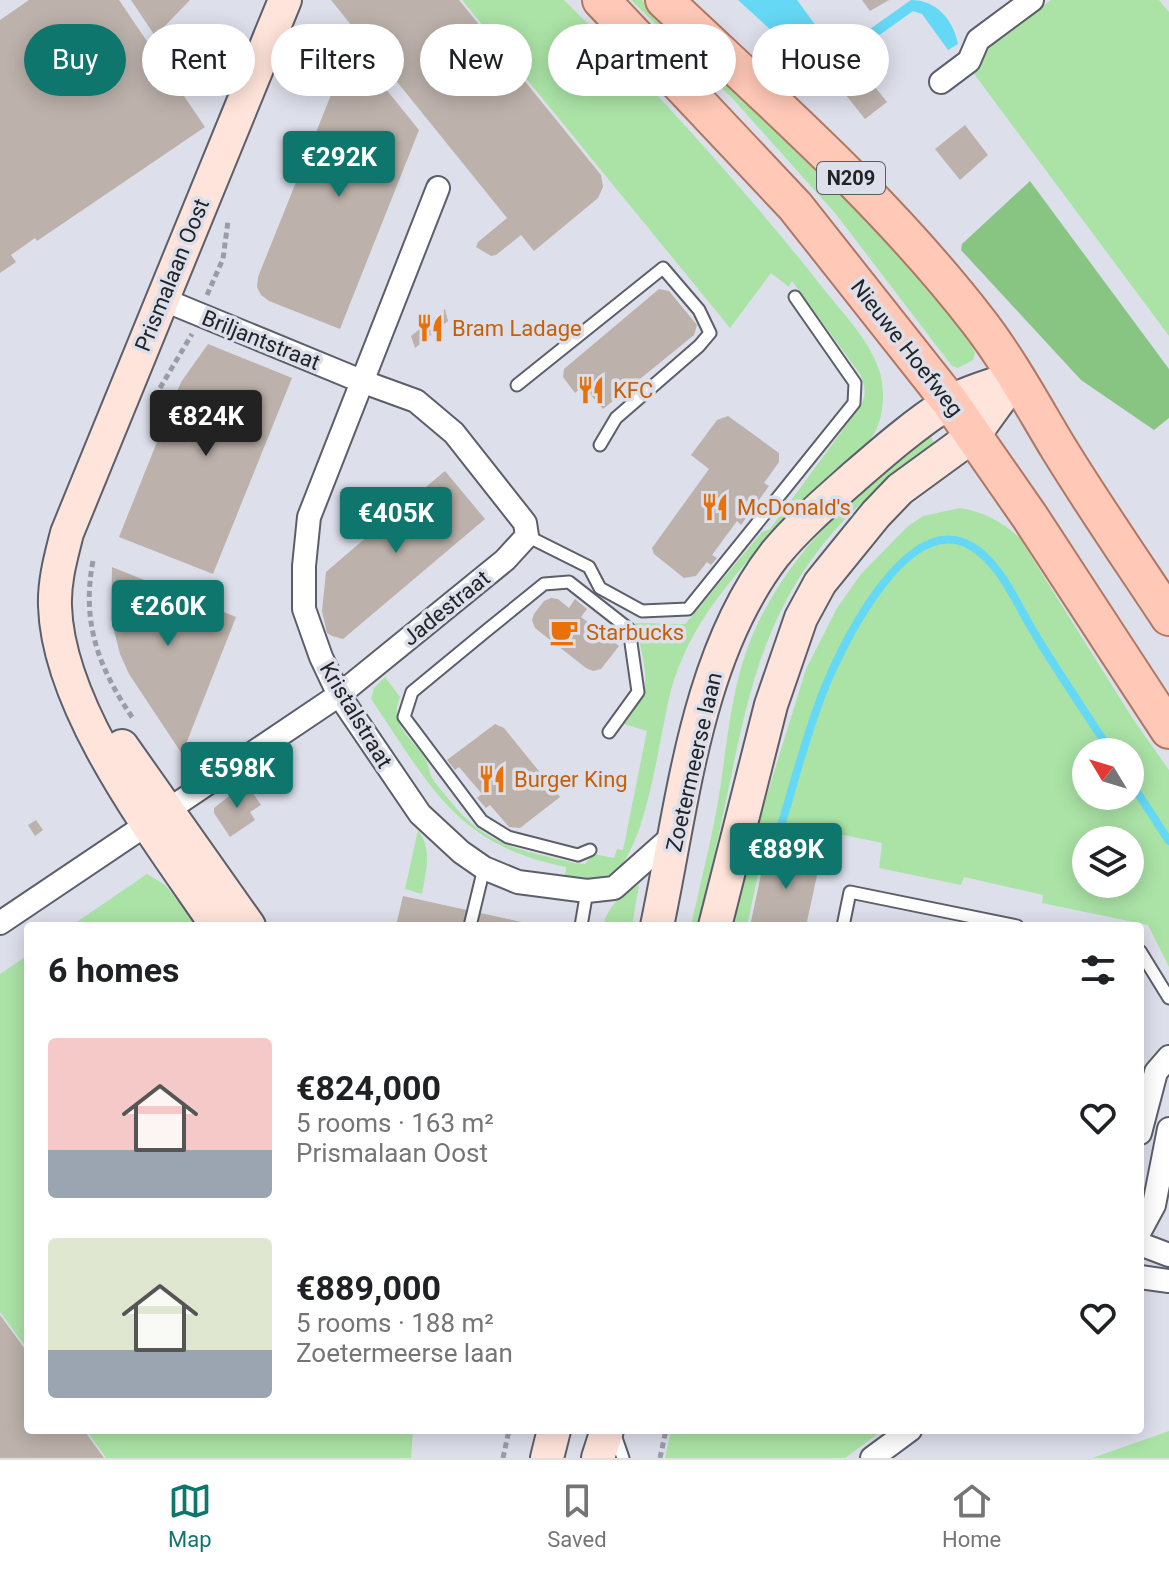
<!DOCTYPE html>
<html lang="en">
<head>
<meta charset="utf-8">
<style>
	body { margin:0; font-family:Roboto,sans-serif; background:#f2f2f2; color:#202124; height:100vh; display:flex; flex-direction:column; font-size:30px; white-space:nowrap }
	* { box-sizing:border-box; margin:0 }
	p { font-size:26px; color:#757577 }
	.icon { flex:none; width:44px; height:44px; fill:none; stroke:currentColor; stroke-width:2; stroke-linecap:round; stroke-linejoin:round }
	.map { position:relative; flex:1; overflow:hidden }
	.details { position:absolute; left:24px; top:922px; width:1120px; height:512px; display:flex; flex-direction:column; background:#fff; border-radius:8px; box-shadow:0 4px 20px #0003 }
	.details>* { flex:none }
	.top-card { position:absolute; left:24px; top:24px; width:1122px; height:72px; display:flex; gap:16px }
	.needle { width:52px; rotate:308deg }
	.buttons { position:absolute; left:1072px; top:738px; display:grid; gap:16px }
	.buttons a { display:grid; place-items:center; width:72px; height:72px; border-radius:50%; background:#fff; box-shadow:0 4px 20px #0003; font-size:40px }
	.price { position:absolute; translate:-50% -68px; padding:0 18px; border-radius:8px; background:#0f766e; color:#fff; font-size:26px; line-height:52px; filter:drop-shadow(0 2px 4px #0008) }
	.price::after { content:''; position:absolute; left:50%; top:48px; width:24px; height:18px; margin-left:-12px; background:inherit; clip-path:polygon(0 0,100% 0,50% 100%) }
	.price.active { background:#222; color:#fff }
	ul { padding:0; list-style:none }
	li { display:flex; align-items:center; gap:24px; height:200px; padding:0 24px }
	li span { display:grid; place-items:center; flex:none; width:224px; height:160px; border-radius:8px; color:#555 }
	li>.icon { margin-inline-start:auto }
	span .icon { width:96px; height:96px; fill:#fffc; stroke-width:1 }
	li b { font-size:34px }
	h2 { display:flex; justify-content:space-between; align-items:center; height:96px; padding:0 24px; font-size:34px }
	.pill { padding:0 28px; border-radius:36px; background:#fff; box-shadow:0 4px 20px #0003; font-size:28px; line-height:72px }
	.pill.active { background:#0f766e; color:#fff }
	.tabs { display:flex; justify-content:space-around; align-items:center; height:112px; border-top:2px solid #e0e0e0; background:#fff; font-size:22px; color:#757577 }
	.tabs a { display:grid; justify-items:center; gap:4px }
	.tabs .active { color:#0f766e }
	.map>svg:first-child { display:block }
	.green { fill:#abe3a6; fill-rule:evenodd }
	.forest { fill:#88c583 }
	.water { fill:#65d8f6 }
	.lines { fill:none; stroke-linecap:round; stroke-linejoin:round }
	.stream { stroke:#65d8f6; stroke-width:8 }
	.building { fill:#bcb1ab }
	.lane-casing { stroke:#5c5f69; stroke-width:15 }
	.street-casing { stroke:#5c5f69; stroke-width:26 }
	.secondary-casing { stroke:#5c5f69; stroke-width:36 }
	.primary-casing { stroke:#b17765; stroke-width:40 }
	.path { stroke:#9a9da5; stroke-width:5; stroke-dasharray:6 4; stroke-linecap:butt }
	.lane { stroke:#fff; stroke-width:11 }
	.street { stroke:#fff; stroke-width:22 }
	.secondary { stroke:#ffe4db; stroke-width:32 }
	.primary { stroke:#ffc8b7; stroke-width:36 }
	.labels { text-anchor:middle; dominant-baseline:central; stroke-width:7; stroke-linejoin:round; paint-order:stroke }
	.shield { fill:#dde0eb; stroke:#595c62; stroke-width:2 }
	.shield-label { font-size:20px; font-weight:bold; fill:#212327 }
	.street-label { font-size:22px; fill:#212327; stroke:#dde0eb }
	.food-label { font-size:22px; fill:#c56008; stroke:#dde0eb; text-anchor:start }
</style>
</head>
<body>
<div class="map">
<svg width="1169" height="1458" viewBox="0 0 1169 1458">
	<rect width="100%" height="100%" fill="#dde0eb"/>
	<!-- green -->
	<g class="green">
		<path d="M462,0H564C656,90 743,187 823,288C843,314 871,341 880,373C885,391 884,415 875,432C861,456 833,472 815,491C773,533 727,578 697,629C686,648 677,669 671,690C660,731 647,850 613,873C601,880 579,877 565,877L566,867C455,845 430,785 371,699L374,688L385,677L400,697C388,725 413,738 426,760C429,766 429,772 432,778C437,786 445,794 451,802C486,846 523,851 575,863L585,864L594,854L614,858L617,849L623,850L647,731L624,724C654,684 646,679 638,632L634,625L636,623L685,624L762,532L770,529L861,405C867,394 865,385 860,374L792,281L789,287L771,273L730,328Z"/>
		<path d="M631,0H642L885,235L966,331L975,353L973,360L958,368L952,366L835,213L732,98Z"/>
		<path d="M1051,0H1159L1169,12V336L972,71L987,47Z"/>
		<path d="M930,436L934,442C891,476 847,511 814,556C763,626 747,699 730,782C720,830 709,878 699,926H691C701,880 713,835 720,789C728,736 732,683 753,634C789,551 858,488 930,436Z"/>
		<path d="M960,508C985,512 1000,521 1019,537L1133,719L1169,770V967L1148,925L1042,903L1043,895L964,877L961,885L879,868L882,843L829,832L823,854L787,846L760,865L747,926H731L754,837L806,669L837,608L861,574L908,526L923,516ZM1086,752H1130V796H1086ZM1086,840H1130V884H1086Z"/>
		<path d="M418,830C433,851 426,870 422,894L405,889Z"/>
		<path d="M147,874L165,885L198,926H71Z"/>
		<path d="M639,885L632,926H603C608,906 621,894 639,885Z"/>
		<path d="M28,955V1350L0,1312V974Z"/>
		<path d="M86,1430H413L411,1458H106Z"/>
		<path d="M671,1430H883L845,1458H665Z"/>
		<path d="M1169,1431V1458H1092Z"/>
	</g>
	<!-- forest -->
	<path class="forest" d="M1030,181L1169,369V418L1154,430L1081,380L961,250L962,244Z"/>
	<!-- water -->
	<path class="water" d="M738,0H797L836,53L911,0C936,0 953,19 958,44L948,50L922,14L913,11L828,72L820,75Z"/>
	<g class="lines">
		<!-- stream -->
		<g class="stream">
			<path d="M1130,781L1169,841"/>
			<path d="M779,832C794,784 806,734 825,687C844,642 908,509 971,546C1001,563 1018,607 1035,634C1059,674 1086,713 1111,752"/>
		</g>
	</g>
	<!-- building -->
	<g class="building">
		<path d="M29,0H119L205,127L37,241L35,238L11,255L16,262L0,273V20Z"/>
		<path d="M131,0H190L155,36Z"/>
		<path d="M331,0H459L601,175L603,187L598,198L534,251L521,235L496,255L491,256L476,247L478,242L507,218Z"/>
		<path d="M862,0H889L870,11Z"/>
		<path d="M347,55L364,62L419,130L340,329L269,301L261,295L257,287L258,277Z"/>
		<path d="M859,67L887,102L865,119L837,84Z"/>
		<path d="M965,125L988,155L960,180L935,149Z"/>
		<path d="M659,289L669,291L697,325L694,335L603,409L583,386L575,393L563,377L564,369Z"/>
		<path d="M445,309L448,321L415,348L411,336Z"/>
		<path d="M208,344L292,378L213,574L119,537L181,382Z"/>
		<path d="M728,416L779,453V462L764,483L769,486L741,525L737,521L712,555L717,558L711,565L707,562L696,576L684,578L654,554L652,548L709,469L691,455L717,420Z"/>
		<path d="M445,471L485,519L343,639L332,636L327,633L322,611L326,572L376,529L378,531L391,520L389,518Z"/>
		<path d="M112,567L236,617L182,754L129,674L120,654L111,619Z"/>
		<path d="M551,598L558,599L569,608L575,599L587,609L581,617L619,646L601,669L593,671L586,668L535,628L532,620L534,614L544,601Z"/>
		<path d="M495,724L504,728L560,797L520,828L509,827L490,805L486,808L477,798L482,794L459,767L455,770L447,760Z"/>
		<path d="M246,783L261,805L250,812L255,820L230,837L214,813V808Z"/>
		<path d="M36,820L43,830L35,836L28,825Z"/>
		<path d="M789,850L821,857L806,926H750L762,870Z"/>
		<path d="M403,896L535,925V926H396Z"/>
		<path d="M0,1315L28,1353V1430H84L104,1458H0Z"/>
	</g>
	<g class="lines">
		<defs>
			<g id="lane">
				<path d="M517,385L663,268L699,310L710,333L699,346L616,418L600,445"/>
				<path d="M527,536L589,567L600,588L642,611L688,609L854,403L855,383L795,297"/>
				<path d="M590,850L578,855L508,837L482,821L404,717L412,692L486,631L544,584L569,582L629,629L638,692L609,732"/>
				<path d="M470,926L484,868"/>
				<path d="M581,926L587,891"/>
				<path d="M843,926L850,892L1017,926"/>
				<path d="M1140,951L1169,998"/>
				<path d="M614,1432L623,1458"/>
			</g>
			<g id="street">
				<path d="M941,82L969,61L978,40L1032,0"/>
				<path d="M438,188L309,517L304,566V609L321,657L339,695L420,814L461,852L484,868L518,882L587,891L614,888L676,833"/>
				<path d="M0,923L339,695L505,560L527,536L525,523L454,433L416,401L361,381L162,299"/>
				<path d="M1140,1133L1156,1072L1169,1057"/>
				<path d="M1140,1231L1154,1205L1169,1129"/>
				<path d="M1140,1244L1169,1255"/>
				<path d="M1140,1277L1169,1281"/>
				<path d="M872,1458L910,1430"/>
			</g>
			<g id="secondary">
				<path d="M122,746L249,926"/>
				<path d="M217,926C159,840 58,711 55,606C54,581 61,557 67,533L285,0"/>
				<path d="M657,926C683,803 696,656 775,554C798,526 826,502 853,478C883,452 915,424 948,403C968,391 994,385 1016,377"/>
				<path d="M715,926L771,705L801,618L820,583L876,514L900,489L974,435L1016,377"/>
				<path d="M547,1458L554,1430"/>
				<path d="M598,1458L607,1430"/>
			</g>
			<g id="primary">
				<path d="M601,0L795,206L950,402L1030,517L1169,730"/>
				<path d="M664,0C773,103 886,202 978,321C1009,361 1033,406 1059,449C1094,506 1132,561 1169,617"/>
			</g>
		</defs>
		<!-- lane casing -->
		<use href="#lane" class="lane-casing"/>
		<!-- street casing -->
		<use href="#street" class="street-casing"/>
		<!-- secondary casing -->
		<use href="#secondary" class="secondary-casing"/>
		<!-- primary casing -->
		<use href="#primary" class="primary-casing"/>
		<!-- path -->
		<g class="path">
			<path d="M207,295L223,259L228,221"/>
			<path d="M160,388L192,334"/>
			<path d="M93,561C81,623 99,669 134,720"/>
			<path d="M503,1458L509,1430"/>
			<path d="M660,1458L666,1430"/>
		</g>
		<!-- lane -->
		<use href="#lane" class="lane"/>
		<!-- street -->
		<use href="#street" class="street"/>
		<!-- secondary -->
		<use href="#secondary" class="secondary"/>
		<!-- primary -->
		<use href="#primary" class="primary"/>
	</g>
	<!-- icons -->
	<defs>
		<symbol id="restaurant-bare" viewBox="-9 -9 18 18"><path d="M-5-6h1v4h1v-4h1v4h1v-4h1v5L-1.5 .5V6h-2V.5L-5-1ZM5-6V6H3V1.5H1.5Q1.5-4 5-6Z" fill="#e8710a" stroke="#dde0eb" stroke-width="2.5" paint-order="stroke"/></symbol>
		<symbol id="cafe-bare" viewBox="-9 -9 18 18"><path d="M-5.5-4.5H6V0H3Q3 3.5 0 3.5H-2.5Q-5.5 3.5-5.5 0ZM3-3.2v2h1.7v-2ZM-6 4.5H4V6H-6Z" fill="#e8710a" stroke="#dde0eb" stroke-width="2.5" paint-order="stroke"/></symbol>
	</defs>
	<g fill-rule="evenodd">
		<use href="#restaurant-bare" x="410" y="308" width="40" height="40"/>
		<use href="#restaurant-bare" x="571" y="370" width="40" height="40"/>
		<use href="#restaurant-bare" x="695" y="487" width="40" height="40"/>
		<use href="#cafe-bare" x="544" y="612" width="40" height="40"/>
		<use href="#restaurant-bare" x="472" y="759" width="40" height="40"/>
	</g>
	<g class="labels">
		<!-- shield labels -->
		<rect class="shield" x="817" y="162" width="68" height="32" rx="6"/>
		<g class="shield-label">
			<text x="851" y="178">N209</text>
		</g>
		<!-- street labels -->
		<g class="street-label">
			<text transform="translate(172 275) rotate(-68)">Prismalaan Oost</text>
			<text transform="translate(261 340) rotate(22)">Briljantstraat</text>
			<text transform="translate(907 348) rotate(52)">Nieuwe Hoefweg</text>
			<text transform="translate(446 608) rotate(-39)">Jadestraat</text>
			<text transform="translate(356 715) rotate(59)">Kristalstraat</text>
			<text transform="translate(694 762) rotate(-77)">Zoetermeerse laan</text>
		</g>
		<!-- food labels -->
		<g class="food-label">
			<text x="452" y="328">Bram Ladage</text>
			<text x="613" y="390">KFC</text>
			<text x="737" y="507">McDonald's</text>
			<text x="586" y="632">Starbucks</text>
			<text x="514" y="779">Burger King</text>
		</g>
	</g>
</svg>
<div class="buttons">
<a><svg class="needle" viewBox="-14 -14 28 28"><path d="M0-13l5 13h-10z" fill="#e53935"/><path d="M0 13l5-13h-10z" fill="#757577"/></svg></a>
<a><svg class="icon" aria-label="layers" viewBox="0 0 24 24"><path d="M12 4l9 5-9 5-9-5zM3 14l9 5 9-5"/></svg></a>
</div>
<b class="price" style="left:339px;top:199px">€292K</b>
<b class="price active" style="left:206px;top:458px">€824K</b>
<b class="price" style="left:396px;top:555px">€405K</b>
<b class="price" style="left:168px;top:648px">€260K</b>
<b class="price" style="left:237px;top:810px">€598K</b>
<b class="price" style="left:786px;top:891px">€889K</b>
<div class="top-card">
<a class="pill active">Buy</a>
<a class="pill">Rent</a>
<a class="pill">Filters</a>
<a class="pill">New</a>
<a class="pill">Apartment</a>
<a class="pill">House</a>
</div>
<section class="details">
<h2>6 homes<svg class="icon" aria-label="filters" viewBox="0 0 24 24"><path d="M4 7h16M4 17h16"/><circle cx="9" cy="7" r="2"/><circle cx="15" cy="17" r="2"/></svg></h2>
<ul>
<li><span style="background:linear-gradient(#f6c9c9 70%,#9aa5b1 0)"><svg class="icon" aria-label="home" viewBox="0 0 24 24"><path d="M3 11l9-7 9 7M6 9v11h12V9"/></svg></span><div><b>€824,000</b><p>5 rooms · 163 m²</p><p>Prismalaan Oost</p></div><svg class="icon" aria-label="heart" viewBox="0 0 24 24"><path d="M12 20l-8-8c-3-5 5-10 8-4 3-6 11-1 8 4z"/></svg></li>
<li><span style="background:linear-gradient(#dfe7d0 70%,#9aa5b1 0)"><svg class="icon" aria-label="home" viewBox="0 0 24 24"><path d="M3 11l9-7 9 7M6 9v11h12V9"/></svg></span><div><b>€889,000</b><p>5 rooms · 188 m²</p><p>Zoetermeerse laan</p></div><svg class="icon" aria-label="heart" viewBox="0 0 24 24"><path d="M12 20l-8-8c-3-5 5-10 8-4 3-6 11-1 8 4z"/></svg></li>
</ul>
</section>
</div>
<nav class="tabs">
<a class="active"><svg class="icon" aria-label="map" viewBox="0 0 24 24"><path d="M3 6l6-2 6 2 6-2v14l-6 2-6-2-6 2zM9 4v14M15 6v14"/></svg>Map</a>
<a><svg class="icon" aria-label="saved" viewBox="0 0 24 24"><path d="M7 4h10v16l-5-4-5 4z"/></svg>Saved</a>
<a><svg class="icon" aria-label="home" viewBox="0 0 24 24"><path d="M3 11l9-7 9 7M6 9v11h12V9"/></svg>Home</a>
</nav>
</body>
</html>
